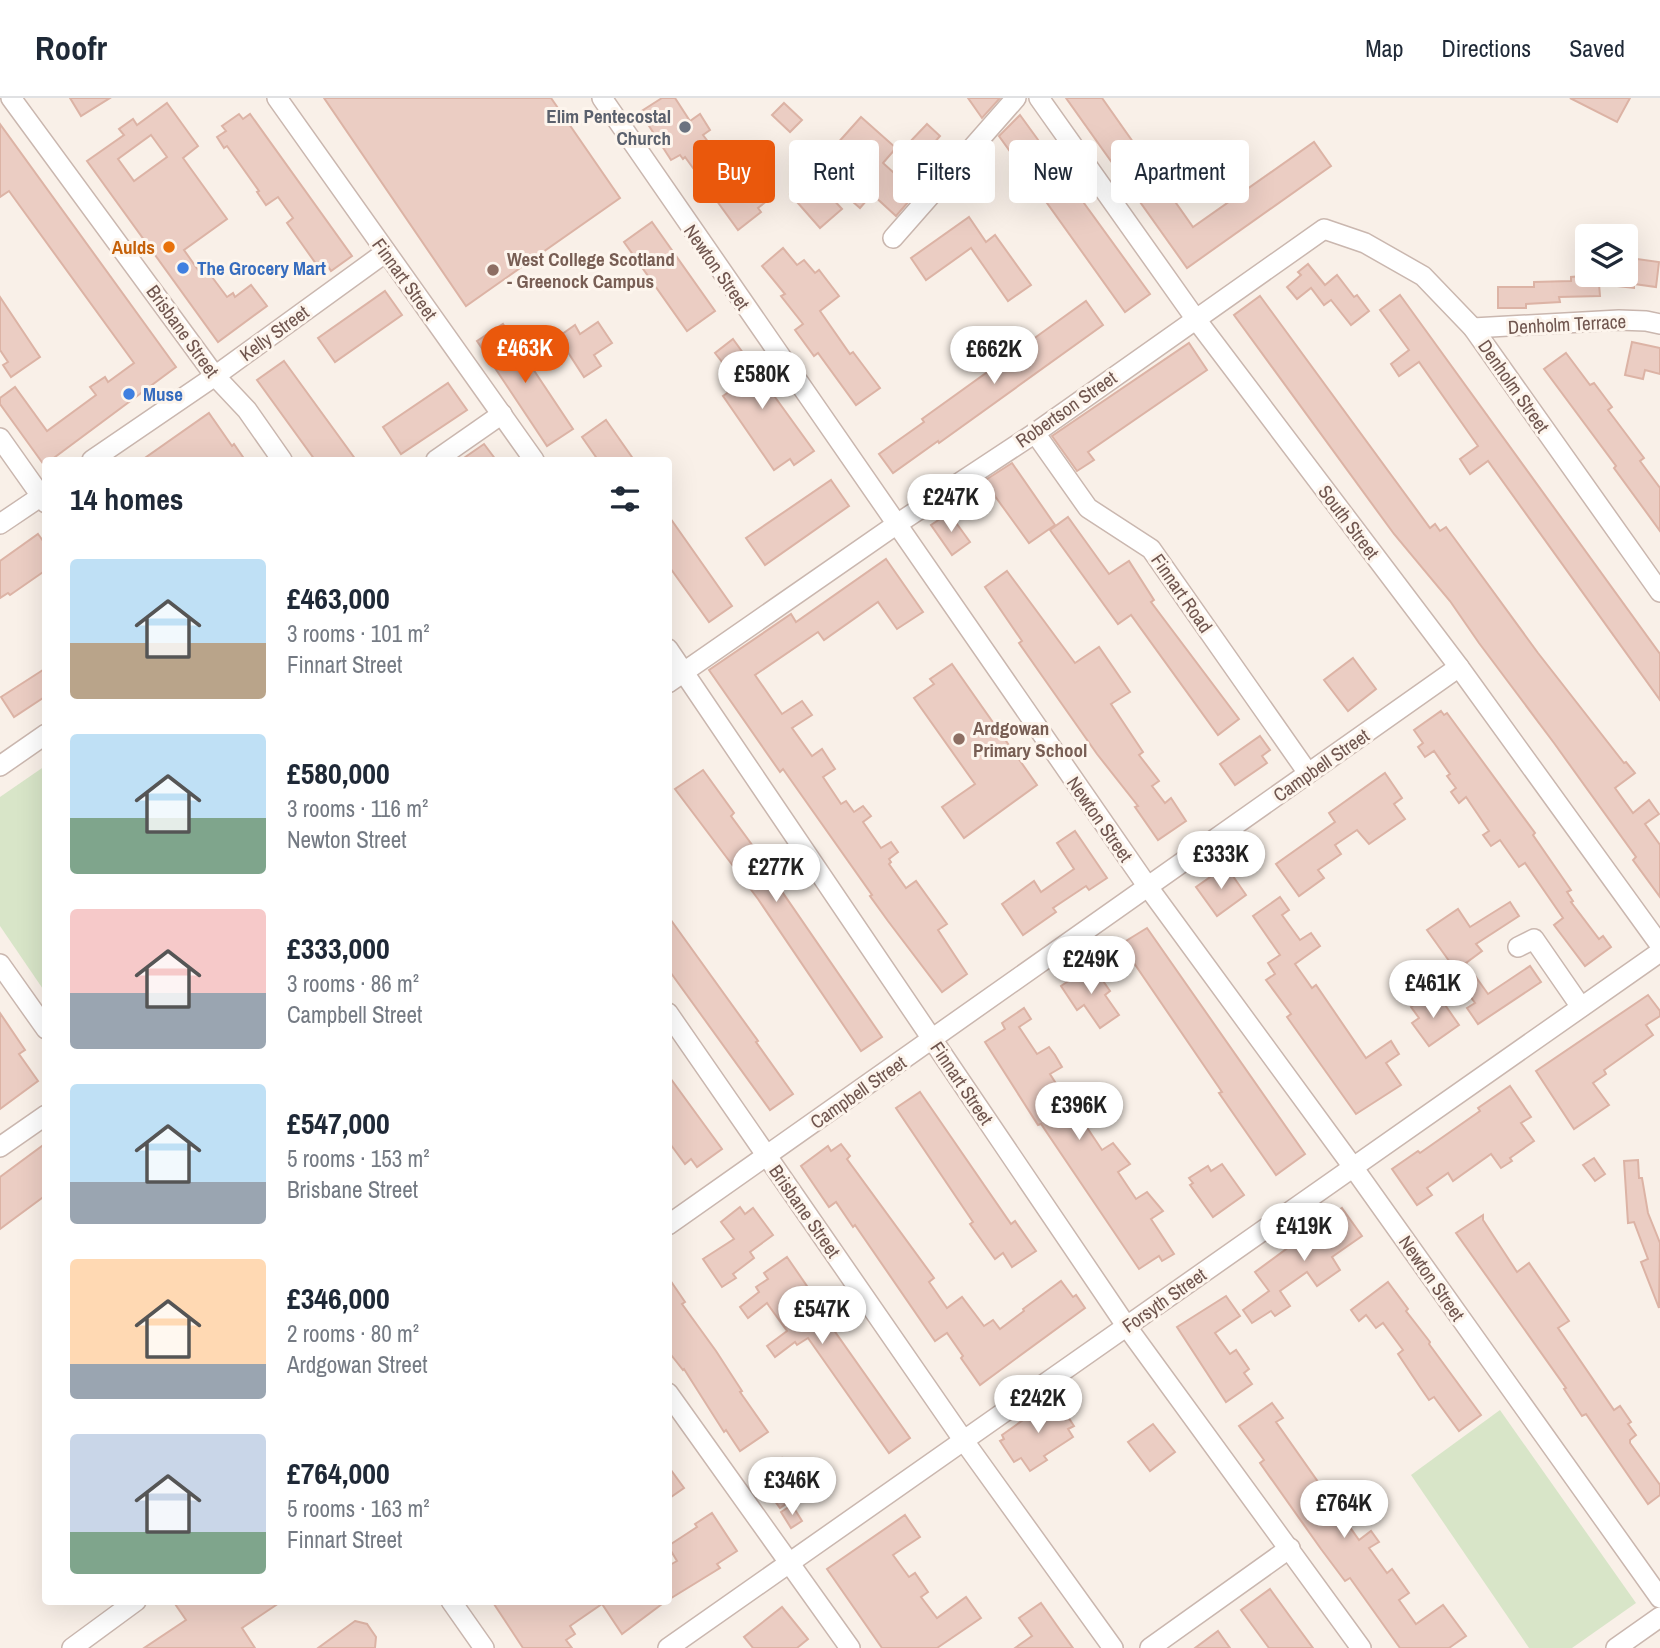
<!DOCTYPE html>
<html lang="en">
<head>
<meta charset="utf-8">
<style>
	body { margin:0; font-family:"Archivo Narrow",sans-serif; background:#f2f2f3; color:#1f2937; height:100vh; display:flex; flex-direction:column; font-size:26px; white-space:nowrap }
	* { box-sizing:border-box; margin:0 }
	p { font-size:23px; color:#747a83 }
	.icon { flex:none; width:38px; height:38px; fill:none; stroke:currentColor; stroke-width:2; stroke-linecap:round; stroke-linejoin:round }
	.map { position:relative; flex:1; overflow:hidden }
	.sheet { position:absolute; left:42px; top:359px; width:630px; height:1148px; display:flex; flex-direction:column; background:#fff; border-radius:7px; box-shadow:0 7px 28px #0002 }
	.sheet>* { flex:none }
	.guide { position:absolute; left:693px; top:42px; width:665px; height:63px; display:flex; gap:14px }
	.tools { position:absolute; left:1575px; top:126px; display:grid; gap:14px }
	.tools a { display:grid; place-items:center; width:63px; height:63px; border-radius:7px; background:#fff; box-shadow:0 7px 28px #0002; font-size:35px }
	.price { position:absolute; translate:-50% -60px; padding:0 16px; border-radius:24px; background:#fff; color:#222; font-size:23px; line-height:46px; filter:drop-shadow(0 2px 4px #0008) }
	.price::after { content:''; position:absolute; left:50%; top:42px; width:21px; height:16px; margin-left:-10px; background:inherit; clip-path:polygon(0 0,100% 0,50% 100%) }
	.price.on { background:#ea580c; color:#fff }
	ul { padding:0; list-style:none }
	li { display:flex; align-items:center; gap:21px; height:175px; padding:0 28px }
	li span { display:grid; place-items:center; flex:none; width:196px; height:140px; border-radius:7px; color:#555 }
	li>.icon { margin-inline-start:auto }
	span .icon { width:84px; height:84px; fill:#fffc; stroke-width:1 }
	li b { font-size:30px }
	h2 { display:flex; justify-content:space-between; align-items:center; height:84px; padding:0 28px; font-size:30px }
	.chip { padding:0 24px; border-radius:7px; background:#fff; box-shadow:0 7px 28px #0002; font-size:24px; line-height:63px }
	.chip.on { background:#ea580c; color:#fff }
	header { display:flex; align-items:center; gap:42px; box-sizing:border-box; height:98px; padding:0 35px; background:#fff; border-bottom:2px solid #e0e1e3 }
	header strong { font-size:33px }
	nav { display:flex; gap:38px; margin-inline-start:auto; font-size:24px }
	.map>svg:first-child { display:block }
	.park { fill:#d8e5c8 }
	.building { fill:#ebcdc3; stroke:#dcb3a5; stroke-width:2; fill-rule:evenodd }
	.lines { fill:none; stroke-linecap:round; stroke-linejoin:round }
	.minor-casing { stroke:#cab7af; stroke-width:22 }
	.minor { stroke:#fff; stroke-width:19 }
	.worship-dot { fill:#6b7280; stroke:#fdf5ed; stroke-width:2.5 }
	.food-dot { fill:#e8710a; stroke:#fdf5ed; stroke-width:2.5 }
	.shop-dot { fill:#3f7fe0; stroke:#fdf5ed; stroke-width:2.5 }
	.education-dot { fill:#8d6e63; stroke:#fdf5ed; stroke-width:2.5 }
	.labels { text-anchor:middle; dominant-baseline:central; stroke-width:6; stroke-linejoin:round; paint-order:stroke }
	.worship-label { font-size:19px; font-weight:bold; fill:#5b616d; stroke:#fdf5ed; text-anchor:end }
	.food-label { font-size:19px; font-weight:bold; fill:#c56008; stroke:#fdf5ed; text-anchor:end }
	.education-label { font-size:19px; font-weight:bold; fill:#785e54; stroke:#fdf5ed; text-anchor:start }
	.street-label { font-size:19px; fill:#70564f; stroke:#fdf5ed }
	.shop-label { font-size:19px; font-weight:bold; fill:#366cbe; stroke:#fdf5ed; text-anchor:start }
</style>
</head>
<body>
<header>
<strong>Roofr</strong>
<nav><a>Map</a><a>Directions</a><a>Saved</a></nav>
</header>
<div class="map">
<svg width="1660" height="1550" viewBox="0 0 1660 1550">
	<rect width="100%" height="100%" fill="#f9f0e8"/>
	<!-- park -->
	<g class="park">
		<path d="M45,668V894L0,828V699Z"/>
		<path d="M1500,1312L1636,1505L1572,1550H1529L1411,1377Z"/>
	</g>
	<!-- building -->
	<g class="building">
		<path d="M70,0H110L81,18Z"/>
		<path d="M324,0H551L620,100L466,208Z"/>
		<path d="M662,0H675L690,23L700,16L710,32L703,37L748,96L762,85L773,98L758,110L761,114L738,132L685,59L683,61L680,57L671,62L640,14Z"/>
		<path d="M968,0H1000L982,20Z"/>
		<path d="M1066,0H1102L1193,129L1314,44L1331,68L1187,170Z"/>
		<path d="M1570,0H1630L1617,24Z"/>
		<path d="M167,5L198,48L183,60L227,121L184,152L203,179L209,175L227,199L233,195L235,199L251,187L267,208L218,244L87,63L124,37L119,31L133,21L137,27ZM151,37L167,59L134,83L118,61Z"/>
		<path d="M784,5L802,22L790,34L772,17Z"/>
		<path d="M239,16L243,21L250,16L352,158L331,173L326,165L319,170L287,125L293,120L278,99L266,107L257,94L259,93L227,48L224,50L217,39L226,33L222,28Z"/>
		<path d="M1020,17L1150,196L1125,214L999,38Z"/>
		<path d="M861,19L896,50L883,65L916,95L896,118L872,96L860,110L845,97L858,82L828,56Z"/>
		<path d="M0,26L176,269L51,362H46L44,367L0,306V300L15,289L47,333L96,297L90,289L105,279L108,284L134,265L9,93L0,99Z"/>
		<path d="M927,26L940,38L921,60L907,47Z"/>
		<path d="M811,77L842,111L820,130L790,96Z"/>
		<path d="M969,119L986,144L995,137L1031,187L1008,203L971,150L926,182L911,160Z"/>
		<path d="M652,124L715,213L687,233L624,144Z"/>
		<path d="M783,150L797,167L804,162L815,175L819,172L839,198L820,213L850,256L853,254L880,290L856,307L818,255L814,258L795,232L803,226L781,198L785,196L762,168Z"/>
		<path d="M1637,161L1659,164L1656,189L1634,186V190L1599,186L1600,198L1559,199L1560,204L1526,206V210H1498V189H1534V184L1571,183V179L1595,177H1635L1634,186Z"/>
		<path d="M1308,166L1325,187L1337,177L1354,199L1357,197L1369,213L1351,227L1331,202L1324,207L1311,190L1297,201L1287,189L1301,177L1298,174Z"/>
		<path d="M385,193L402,217L335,264L318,240Z"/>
		<path d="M1400,197L1660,556V602L1488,363L1470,376L1460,361L1478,348L1419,264L1399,278L1391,266L1409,252L1380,212Z"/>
		<path d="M1260,198L1430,430L1435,426L1440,433L1446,429L1538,555L1624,665L1626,664L1635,675L1615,690L1633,715L1649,702L1659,716L1645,726L1660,747V799L1633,762L1636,759L1554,645L1479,545L1450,503L1394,436L1234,217Z"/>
		<path d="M0,199L40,259L11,279L3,267L8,264L0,252Z"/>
		<path d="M1086,203L1103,227L939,345L938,343L893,375L879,356L924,324L922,321Z"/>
		<path d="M598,224L612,245L594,257L601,268L584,279L558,239L575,227L580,236Z"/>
		<path d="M503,226L573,331L547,348L477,243Z"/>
		<path d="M733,241L814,353L794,367L790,361L774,372L723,298L737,288L734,284L736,282L715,255Z"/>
		<path d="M1632,244L1660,250V276L1645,272L1643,281L1625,277Z"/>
		<path d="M1189,245L1207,272L1088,354L1094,362L1077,373L1052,338Z"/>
		<path d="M1566,255L1590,287L1594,285L1612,309L1608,312L1644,360L1640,363L1660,390V433L1614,370L1616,368L1544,271Z"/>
		<path d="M284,263L356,362H315L257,282Z"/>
		<path d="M448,285L467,312L401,356L383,329Z"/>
		<path d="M209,315L232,348L234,346L245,362H142Z"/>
		<path d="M606,322L634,362H598L582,339Z"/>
		<path d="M484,346L496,362H461Z"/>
		<path d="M1012,365L1055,427L1029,445L984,383Z"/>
		<path d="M831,382L849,408L765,467L746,440Z"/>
		<path d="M949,415L970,444L952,457L931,427Z"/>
		<path d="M668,417L732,508L709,524L668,467Z"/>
		<path d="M1068,419L1109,476L1129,463L1154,502L1151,504L1239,621L1218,637L1131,517L1118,526L1050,432Z"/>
		<path d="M38,436L46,447V472L10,497L8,495L0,500V463Z"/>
		<path d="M886,461L923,514L897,531L878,504L824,542L818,534L755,577L782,616L802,603L812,617L792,630L812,658L822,651L835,671L823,679L841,706L846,703L854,714L863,708L871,718L863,724L881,750L891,744L898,754L889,761L891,764L889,766L906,790L916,783L947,826L938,832L967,876L942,894L888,823L870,798L872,797L783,671L780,674L709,572L791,516L796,524Z"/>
		<path d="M1007,473L1075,565L1099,549L1130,594L1111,606L1143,654L1139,657L1159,683L1152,688L1165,705L1171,700L1186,723L1158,742L1135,709L1138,708L1097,656L1019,545L1022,543L985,489Z"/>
		<path d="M1353,560L1376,591L1348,613L1324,582Z"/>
		<path d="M952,566L1037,687L964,740L942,709L975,686L914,600L934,586L930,581Z"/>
		<path d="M46,570V598L14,619L1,599Z"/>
		<path d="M1441,613L1444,617L1447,615L1535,735L1533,737L1571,792L1567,794L1573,803L1571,804L1599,841L1603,838L1611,849L1585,868L1554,827L1563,820L1525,765L1519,769L1500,742L1491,748L1483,737L1489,733L1466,699L1459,705L1451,694L1456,690L1447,678L1450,676L1434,653L1425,659L1418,649L1423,645L1414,632Z"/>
		<path d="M1260,638L1270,652L1262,658L1267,665L1235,687L1220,666Z"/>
		<path d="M703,672L734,715L731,718L772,774L770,776L882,939L861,953L758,801L675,691Z"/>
		<path d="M1385,675L1402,700L1394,706L1405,721L1369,746L1357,732L1335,747L1341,756L1318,772L1324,780L1299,798L1276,766L1335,724L1329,715Z"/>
		<path d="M1075,733L1107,780L1089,792L1086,788L1053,810L1056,814L1023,837L1002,806L1034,783L1041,794L1074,771L1057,745Z"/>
		<path d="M1226,768L1246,797L1217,818L1196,789Z"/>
		<path d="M1280,799L1289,812L1282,817L1300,842L1311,835L1320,848L1295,866L1312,890L1316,887L1366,960L1391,943L1399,956L1386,965L1401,987L1356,1016L1287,919L1291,916L1266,882L1275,876L1268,865L1280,857L1253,818Z"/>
		<path d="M1510,804L1519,818L1476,846L1482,853L1466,865L1488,896L1530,868L1541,884L1478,926L1467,910L1475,905L1454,876L1457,874L1427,832L1458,811L1470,829Z"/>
		<path d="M668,818L758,943L756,944L793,996L770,1012L668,871Z"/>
		<path d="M1147,830L1305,1056L1276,1077L1219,995L1222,994L1121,846Z"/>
		<path d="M1092,867L1110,893L1105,897L1119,917L1100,930L1084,907L1077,912L1061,888Z"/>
		<path d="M1430,895L1438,906L1443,904L1459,927L1429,948L1412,925L1419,920L1411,909Z"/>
		<path d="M1648,897L1660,913V918L1646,927L1653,937L1604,972L1606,976L1593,985L1609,1007L1574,1031L1536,973Z"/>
		<path d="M1024,910L1031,921L1019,929L1037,956L1049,949L1055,957L1062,969L1050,976L1064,998L1076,990L1087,1007L1089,1006L1096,1017L1084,1025L1102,1052L1113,1045L1130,1066L1118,1074L1136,1101L1147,1094L1163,1113L1151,1121L1174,1156L1162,1163L1159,1158L1139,1171L1041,1026L1038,1027L985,944L1005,931L1002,925Z"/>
		<path d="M0,915L25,952L19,956L38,983L0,1011Z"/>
		<path d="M668,977L722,1051L697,1069L691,1061L685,1066L668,1043Z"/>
		<path d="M1510,988L1531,1019L1521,1025L1534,1043L1510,1060L1512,1063L1501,1070L1491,1056L1453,1083L1448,1075L1427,1090L1432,1097L1417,1107L1392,1071L1418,1053L1420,1055L1480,1013L1478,1010Z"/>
		<path d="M920,994L1011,1126L1015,1123L1036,1153L1012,1169L1003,1155L995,1161L970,1126L973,1124L896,1010Z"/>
		<path d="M46,1045V1097L0,1131V1079Z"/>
		<path d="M841,1046L850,1058L847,1061L934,1180L929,1184L947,1210L962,1199L984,1228L993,1222L1000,1231L1024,1213L1023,1211L1061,1183L1073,1199L1076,1197L1085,1210L980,1287L961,1260L963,1258L947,1235L935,1243L855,1127L853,1129L836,1104L829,1109L801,1068L828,1048L831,1053Z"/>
		<path d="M1594,1060L1605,1076L1595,1083L1583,1067Z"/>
		<path d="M1638,1062L1639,1080H1642L1648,1115L1660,1145L1659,1210L1641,1164L1648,1161L1634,1124L1628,1125L1624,1063Z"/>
		<path d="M1222,1066L1244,1097L1213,1119L1190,1087L1193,1085L1189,1080L1208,1068L1211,1073Z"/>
		<path d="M740,1109L745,1116L753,1110L773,1137L750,1154L754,1160L733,1176L736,1180L722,1189L703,1161L734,1141L721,1124Z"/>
		<path d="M1342,1110L1362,1138L1332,1159L1340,1172L1317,1188L1307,1174L1280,1193L1290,1208L1275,1218L1271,1213L1252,1225L1243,1212L1269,1193L1255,1174Z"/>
		<path d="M1483,1117V1122L1517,1174L1529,1165L1569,1223L1558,1230L1614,1312L1620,1308L1631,1324L1628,1326L1636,1337L1630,1342V1345L1660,1387V1397L1648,1406L1586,1316L1582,1318L1564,1291L1566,1290L1456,1135Z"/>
		<path d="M787,1159L833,1226L831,1228L910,1340L889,1355L808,1240L797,1247L795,1244L775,1259L767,1248L787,1233L769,1208L767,1205L748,1220L740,1209L759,1194L756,1189L768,1181L764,1175Z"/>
		<path d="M668,1179L685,1204L682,1206L716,1253L742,1293L740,1294L768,1334L740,1353L726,1332L724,1334L684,1271L683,1272L668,1253Z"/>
		<path d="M1388,1184L1408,1211L1406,1213L1430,1244L1429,1246L1481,1317L1459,1333L1434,1299L1429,1302L1420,1289L1398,1256L1403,1252L1383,1225L1376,1230L1366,1217L1359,1223L1351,1212Z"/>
		<path d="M1226,1198L1240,1218L1215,1235L1230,1256L1236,1252L1249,1271L1244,1275L1252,1286L1226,1304L1177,1229Z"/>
		<path d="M1057,1302L1074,1328L1068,1331L1073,1339L1044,1358L1047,1362L1030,1373L1021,1360L1014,1364L1000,1343L1004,1341L1002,1337L1050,1303L1051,1306Z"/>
		<path d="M1272,1305L1283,1320L1276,1324L1359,1442L1371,1433L1379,1444L1369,1450L1387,1475L1392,1471L1409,1495L1399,1502L1416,1526L1443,1507L1466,1538L1449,1550H1400L1350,1480L1345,1483L1321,1451L1260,1365L1264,1362L1239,1328Z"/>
		<path d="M1153,1326L1175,1354L1150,1373L1128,1344Z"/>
		<path d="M782,1360L806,1392L780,1410L757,1378Z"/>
		<path d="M668,1368L684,1390L668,1401Z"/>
		<path d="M792,1407L802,1423L791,1430L781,1414Z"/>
		<path d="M712,1415L737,1453L717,1466L720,1470L668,1502V1468L677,1463L668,1448L697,1429L695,1426Z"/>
		<path d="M905,1417L920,1439L893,1457L909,1479L915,1475L928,1494L921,1499L937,1520L966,1499L981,1520L937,1550H882L827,1471Z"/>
		<path d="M1270,1491L1291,1520L1313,1550H1269L1241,1512Z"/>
		<path d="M173,1503H282L242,1530L255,1550H144L186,1522Z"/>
		<path d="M492,1503H666L622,1536L602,1506L570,1528L575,1536L566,1542L572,1550H523Z"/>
		<path d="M1041,1505L1060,1532L1073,1550H1015L1032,1538L1019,1520Z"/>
		<path d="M782,1509L808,1541L797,1550H753L744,1539Z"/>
		<path d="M355,1523L367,1526L376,1539L375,1550H318Z"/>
		<path d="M1218,1533L1230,1550H1195Z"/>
	</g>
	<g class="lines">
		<defs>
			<g id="minor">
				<path d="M11,0L215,278L247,312L282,362"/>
				<path d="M277,0L534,362"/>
				<path d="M602,0L1148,789L1353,1069L1660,1500"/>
				<path d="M1039,0L1195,220L1459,569L1660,847"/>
				<path d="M893,140L1016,0"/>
				<path d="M1473,230L1619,222L1646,223L1660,226"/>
				<path d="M1035,335L1088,410L1151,451L1308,675"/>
				<path d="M0,340L46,405"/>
				<path d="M92,362L215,278L386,154"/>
				<path d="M436,362L502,316"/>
				<path d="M0,426L46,395"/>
				<path d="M668,551L1127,1229L1361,1550"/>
				<path d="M668,585L897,426L1035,335L1324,131L1365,145L1423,178L1473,230L1660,494"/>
				<path d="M0,668L46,636"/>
				<path d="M1518,849L1534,841L1581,909"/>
				<path d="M0,866L46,931"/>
				<path d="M668,915L964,1343L1113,1550"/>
				<path d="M0,1049L46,1017"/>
				<path d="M668,1127L1459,569"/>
				<path d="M668,1295L850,1550"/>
				<path d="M451,1503L484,1550"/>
				<path d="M72,1550L136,1503"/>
				<path d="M668,1550L1660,854"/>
				<path d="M1150,1550L1290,1450"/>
				<path d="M1616,1550L1660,1519"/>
			</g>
		</defs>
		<!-- minor casing -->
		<use href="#minor" class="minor-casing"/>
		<!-- minor -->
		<use href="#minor" class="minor"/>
	</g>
	<!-- markers -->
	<circle class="worship-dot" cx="685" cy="29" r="7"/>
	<circle class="food-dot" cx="169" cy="149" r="7"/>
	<g class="shop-dot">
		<circle cx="183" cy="170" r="7"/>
		<circle cx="129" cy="296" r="7"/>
	</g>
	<g class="education-dot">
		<circle cx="493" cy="172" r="7"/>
		<circle cx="959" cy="641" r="7"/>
	</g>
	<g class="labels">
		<!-- worship labels -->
		<g class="worship-label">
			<text x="671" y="18">Elim Pentecostal<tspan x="671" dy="22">Church</tspan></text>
		</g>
		<!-- food labels -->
		<g class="food-label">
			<text x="155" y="149">Aulds</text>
		</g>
		<!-- education labels -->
		<g class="education-label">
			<text x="507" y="161">West College Scotland<tspan x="507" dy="22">- Greenock Campus</tspan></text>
			<text x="973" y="630">Ardgowan<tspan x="973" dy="22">Primary School</tspan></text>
		</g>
		<!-- street labels -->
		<g class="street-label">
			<text transform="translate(717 169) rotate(55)">Newton Street</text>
			<text transform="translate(405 181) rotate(54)">Finnart Street</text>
			<text transform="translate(1567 226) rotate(-3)">Denholm Terrace</text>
			<text transform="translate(183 233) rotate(54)">Brisbane Street</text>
			<text transform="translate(274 235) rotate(-36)">Kelly Street</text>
			<text transform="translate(1514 288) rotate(55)">Denholm Street</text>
			<text transform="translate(1066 311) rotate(-35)">Robertson Street</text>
			<text transform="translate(1349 424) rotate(53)">South Street</text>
			<text transform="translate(1182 495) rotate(55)">Finnart Road</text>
			<text transform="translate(1321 667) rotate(-35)">Campbell Street</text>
			<text transform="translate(1100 721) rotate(55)">Newton Street</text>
			<text transform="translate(962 985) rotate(56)">Finnart Street</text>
			<text transform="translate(858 994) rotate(-35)">Campbell Street</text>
			<text transform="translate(805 1113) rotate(55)">Brisbane Street</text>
			<text transform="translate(1432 1180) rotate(55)">Newton Street</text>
			<text transform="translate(1164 1202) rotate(-35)">Forsyth Street</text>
		</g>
		<!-- shop labels -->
		<g class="shop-label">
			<text x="197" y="170">The Grocery Mart</text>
			<text x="143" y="296">Muse</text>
		</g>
	</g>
</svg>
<div class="tools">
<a><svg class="icon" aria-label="layers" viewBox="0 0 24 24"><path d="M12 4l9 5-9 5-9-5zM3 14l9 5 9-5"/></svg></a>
</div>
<b class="price on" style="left:525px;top:287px">£463K</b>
<b class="price" style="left:994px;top:288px">£662K</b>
<b class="price" style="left:762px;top:313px">£580K</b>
<b class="price" style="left:951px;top:436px">£247K</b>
<b class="price" style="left:1221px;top:793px">£333K</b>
<b class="price" style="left:776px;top:806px">£277K</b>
<b class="price" style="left:1091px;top:898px">£249K</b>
<b class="price" style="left:1433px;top:922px">£461K</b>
<b class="price" style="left:1079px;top:1044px">£396K</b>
<b class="price" style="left:1304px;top:1165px">£419K</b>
<b class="price" style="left:822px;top:1248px">£547K</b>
<b class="price" style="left:1038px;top:1337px">£242K</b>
<b class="price" style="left:792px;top:1419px">£346K</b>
<b class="price" style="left:1344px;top:1442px">£764K</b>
<div class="guide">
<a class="chip on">Buy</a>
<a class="chip">Rent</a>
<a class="chip">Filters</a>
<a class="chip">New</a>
<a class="chip">Apartment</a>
</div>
<section class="sheet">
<h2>14 homes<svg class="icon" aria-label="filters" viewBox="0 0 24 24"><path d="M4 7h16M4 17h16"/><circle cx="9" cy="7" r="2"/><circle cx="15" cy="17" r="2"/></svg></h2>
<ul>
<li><span style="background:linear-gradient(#bfe0f5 60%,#b9a48a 0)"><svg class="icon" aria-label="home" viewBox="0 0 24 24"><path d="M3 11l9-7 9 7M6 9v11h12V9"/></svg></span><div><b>£463,000</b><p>3 rooms · 101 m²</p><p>Finnart Street</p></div></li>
<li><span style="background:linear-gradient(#bfe0f5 60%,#7fa58c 0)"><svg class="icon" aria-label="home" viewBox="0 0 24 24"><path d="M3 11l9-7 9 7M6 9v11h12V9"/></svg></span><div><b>£580,000</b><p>3 rooms · 116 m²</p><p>Newton Street</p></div></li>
<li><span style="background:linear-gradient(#f6c9c9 60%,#9aa5b1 0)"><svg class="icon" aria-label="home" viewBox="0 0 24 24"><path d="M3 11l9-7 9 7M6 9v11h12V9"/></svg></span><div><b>£333,000</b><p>3 rooms · 86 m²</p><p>Campbell Street</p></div></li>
<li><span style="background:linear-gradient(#bfe0f5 70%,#9aa5b1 0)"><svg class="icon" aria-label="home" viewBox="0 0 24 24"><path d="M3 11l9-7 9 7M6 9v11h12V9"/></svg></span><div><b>£547,000</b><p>5 rooms · 153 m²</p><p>Brisbane Street</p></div></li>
<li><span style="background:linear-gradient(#ffd9b3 75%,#9aa5b1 0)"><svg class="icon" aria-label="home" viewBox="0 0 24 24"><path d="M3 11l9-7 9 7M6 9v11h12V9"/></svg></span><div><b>£346,000</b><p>2 rooms · 80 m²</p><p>Ardgowan Street</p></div></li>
<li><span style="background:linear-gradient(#c9d6e8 70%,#7fa58c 0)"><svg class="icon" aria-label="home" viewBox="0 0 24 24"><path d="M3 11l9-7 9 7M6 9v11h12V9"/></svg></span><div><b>£764,000</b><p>5 rooms · 163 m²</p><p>Finnart Street</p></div></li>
</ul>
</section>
</div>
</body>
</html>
